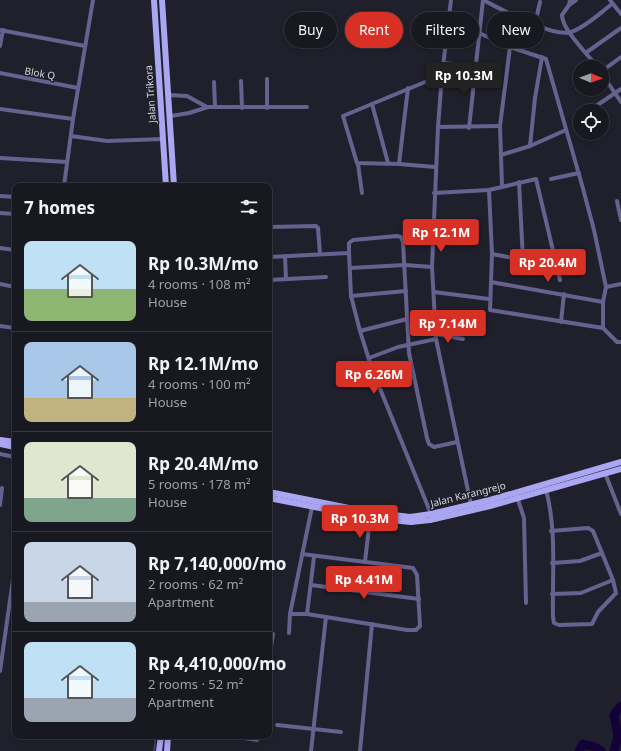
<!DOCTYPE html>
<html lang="en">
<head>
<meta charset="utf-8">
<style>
	body { margin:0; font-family:"Noto Sans",sans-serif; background:#25252e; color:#f1f3f6; height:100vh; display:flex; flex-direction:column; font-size:15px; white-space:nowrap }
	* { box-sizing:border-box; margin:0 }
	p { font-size:13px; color:#9fa0a5 }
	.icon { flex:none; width:22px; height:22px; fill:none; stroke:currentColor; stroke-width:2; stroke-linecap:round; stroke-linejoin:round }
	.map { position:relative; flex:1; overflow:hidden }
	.sheet { position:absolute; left:12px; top:183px; width:260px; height:556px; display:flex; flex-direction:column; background:#181821; border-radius:8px; box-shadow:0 2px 6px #0003,0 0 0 1px #36373f }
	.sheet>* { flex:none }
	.top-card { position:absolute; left:284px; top:12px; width:277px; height:36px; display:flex; gap:8px }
	.needle { width:26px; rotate:91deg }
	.fabs { position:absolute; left:573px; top:60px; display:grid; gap:8px }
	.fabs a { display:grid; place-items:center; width:36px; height:36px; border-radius:50%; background:#181821; box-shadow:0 2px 6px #0003,0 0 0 1px #36373f; font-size:20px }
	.price { position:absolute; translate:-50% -34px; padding:0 9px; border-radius:4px; background:#d93025; color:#fff; font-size:13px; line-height:26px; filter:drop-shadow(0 1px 2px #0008) }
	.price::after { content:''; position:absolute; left:50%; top:24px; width:12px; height:9px; margin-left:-6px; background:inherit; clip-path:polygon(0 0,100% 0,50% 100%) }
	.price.active { background:#222; color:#fff }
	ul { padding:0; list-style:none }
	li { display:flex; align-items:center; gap:12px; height:100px; padding:0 12px }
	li+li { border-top:1px solid #36373f }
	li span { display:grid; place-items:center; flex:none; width:112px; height:80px; border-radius:8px; color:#555 }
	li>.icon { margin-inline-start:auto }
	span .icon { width:48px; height:48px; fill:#fffc; stroke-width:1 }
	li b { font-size:17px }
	h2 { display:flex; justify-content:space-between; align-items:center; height:48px; padding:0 12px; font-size:17px }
	.tag { padding:0 14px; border-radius:18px; background:#181821; box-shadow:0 2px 6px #0003,0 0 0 1px #36373f; font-size:14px; line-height:36px }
	.tag.active { background:#d93025; color:#fff }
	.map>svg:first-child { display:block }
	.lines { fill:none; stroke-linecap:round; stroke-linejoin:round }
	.stream { stroke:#4d426a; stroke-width:1.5 }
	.river { stroke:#120238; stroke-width:9 }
	.minor { stroke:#65628f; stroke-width:4 }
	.primary { stroke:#aba6f1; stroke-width:6 }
	.labels { text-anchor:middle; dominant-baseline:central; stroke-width:3; stroke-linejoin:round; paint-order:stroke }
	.street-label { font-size:10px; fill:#d8d8e0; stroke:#20202c }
</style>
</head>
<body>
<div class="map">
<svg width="621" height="751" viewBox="0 0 621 751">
	<rect width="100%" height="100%" fill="#20202c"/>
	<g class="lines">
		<!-- stream -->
		<path class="stream" d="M154,751L156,736"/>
		<!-- river -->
		<g class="river">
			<path d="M579,751L583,744L595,747L601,751"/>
			<path d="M614,751L618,737L614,715L621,706"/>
		</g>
		<!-- minor -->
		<g class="minor">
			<path d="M451,0L442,75L438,127L432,267L436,339L471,505"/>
			<path d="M483,0C501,9 553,38 571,32C586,27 600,13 612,4"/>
			<path d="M570,0L569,5L562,15C562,30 588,54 597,67"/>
			<path d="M610,0L621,14"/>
			<path d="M569,5L576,0"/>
			<path d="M535,24L540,2"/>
			<path d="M0,30L85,46"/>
			<path d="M479,33L510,47L546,59L582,185L594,230L606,287"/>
			<path d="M0,46L3,30"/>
			<path d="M587,52L621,28"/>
			<path d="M444,63L475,66"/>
			<path d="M602,71L621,57"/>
			<path d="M0,73L78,88"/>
			<path d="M602,74L621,102"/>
			<path d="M267,79V108"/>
			<path d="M241,81L242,108"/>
			<path d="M214,82L215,107"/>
			<path d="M577,88L580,86"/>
			<path d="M169,95L187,96L207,107"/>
			<path d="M372,104L388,163"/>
			<path d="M0,109L73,119"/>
			<path d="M590,111L596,106"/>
			<path d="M599,111L596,106L621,89"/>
			<path d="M171,116L189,113L208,107H307"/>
			<path d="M602,118L607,127"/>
			<path d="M438,127L500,126"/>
			<path d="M469,128L483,0"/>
			<path d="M71,136L107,141L163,139"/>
			<path d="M530,146L535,98L542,57"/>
			<path d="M501,155L530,146L566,130"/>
			<path d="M0,158L67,162"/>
			<path d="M358,164L362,193"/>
			<path d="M399,164L408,88"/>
			<path d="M435,167L399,164L357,163L343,116L442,75"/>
			<path d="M551,179L579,173"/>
			<path d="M519,182L523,260"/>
			<path d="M64,186L73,119L93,0"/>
			<path d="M502,186L500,126L510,47"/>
			<path d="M489,190L492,254L490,310L603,328L617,342H621"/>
			<path d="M434,193L489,190L536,179L560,280"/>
			<path d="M0,196L15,197"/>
			<path d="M617,201L621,220"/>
			<path d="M0,213L15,214"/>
			<path d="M269,227L316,226L318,228L320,254"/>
			<path d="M0,248L15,250"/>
			<path d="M349,253L351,296L360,331L372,369L431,514"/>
			<path d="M492,254L556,266"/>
			<path d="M285,256L286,279"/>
			<path d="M269,257L349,253V243L353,240L397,236L401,237L403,242L409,353L427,438L429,444L434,447L457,442"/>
			<path d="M350,268L405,265L432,267"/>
			<path d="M269,280L326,277"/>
			<path d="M491,282L603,302"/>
			<path d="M0,284L15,287"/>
			<path d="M434,292L489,299"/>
			<path d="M351,296L406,291"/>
			<path d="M561,322L564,294"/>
			<path d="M0,326L15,328"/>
			<path d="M603,328V302L606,287L621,284"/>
			<path d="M360,331L407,319"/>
			<path d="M436,334L463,339"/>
			<path d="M369,358L398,347L436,339"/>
			<path d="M379,384L414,376"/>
			<path d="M0,454L15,457"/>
			<path d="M605,473L621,514"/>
			<path d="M546,490C557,530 552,576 553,617L554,623L559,625L592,624L598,612L616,593L613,580L593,531L588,528L551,531"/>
			<path d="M517,497L524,518L526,603"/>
			<path d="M0,505L2,488"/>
			<path d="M365,562L370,518"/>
			<path d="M552,563L580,561L602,553"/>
			<path d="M311,585L419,599"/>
			<path d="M552,594L581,593L613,580"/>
			<path d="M290,614L312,507"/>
			<path d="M307,614L314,557"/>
			<path d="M289,633L290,614H307L407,630H416L420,626L417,575L413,568L302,554"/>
			<path d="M269,660L273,634"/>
			<path d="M0,671L15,565"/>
			<path d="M277,725L341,732"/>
			<path d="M230,736L257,740V736"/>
			<path d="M311,751L326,617"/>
			<path d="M360,751L372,624"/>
		</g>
		<!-- primary -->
		<g class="primary">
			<path d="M154,0L166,186"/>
			<path d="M162,0L174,186"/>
			<path d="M0,440L15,442"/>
			<path d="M0,444L15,447"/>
			<path d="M269,492L369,512L410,517L431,514L490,500L621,462"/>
			<path d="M269,498L370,518L411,522L430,520L490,506L621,469"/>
			<path d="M159,751L161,736"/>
			<path d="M167,751L168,736"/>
		</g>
	</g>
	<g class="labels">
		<!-- street labels -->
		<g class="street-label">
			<text transform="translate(40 73) rotate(10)">Blok Q</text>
			<text transform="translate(150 94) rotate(-94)">Jalan Trikora</text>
			<text transform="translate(468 494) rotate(-14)">Jalan Karangrejo</text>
		</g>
	</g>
</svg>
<div class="fabs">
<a><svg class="needle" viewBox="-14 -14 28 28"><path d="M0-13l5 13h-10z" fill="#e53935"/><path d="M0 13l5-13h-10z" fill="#9fa0a5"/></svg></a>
<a><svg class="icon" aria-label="locate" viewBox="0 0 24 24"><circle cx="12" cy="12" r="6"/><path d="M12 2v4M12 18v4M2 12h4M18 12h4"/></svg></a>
</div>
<b class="price active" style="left:464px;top:96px">Rp 10.3M</b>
<b class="price" style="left:441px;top:253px">Rp 12.1M</b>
<b class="price" style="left:548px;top:283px">Rp 20.4M</b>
<b class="price" style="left:448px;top:344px">Rp 7.14M</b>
<b class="price" style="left:374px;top:395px">Rp 6.26M</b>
<b class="price" style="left:360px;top:539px">Rp 10.3M</b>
<b class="price" style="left:364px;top:600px">Rp 4.41M</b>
<div class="top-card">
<a class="tag">Buy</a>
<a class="tag active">Rent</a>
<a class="tag">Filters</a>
<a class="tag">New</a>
</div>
<section class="sheet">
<h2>7 homes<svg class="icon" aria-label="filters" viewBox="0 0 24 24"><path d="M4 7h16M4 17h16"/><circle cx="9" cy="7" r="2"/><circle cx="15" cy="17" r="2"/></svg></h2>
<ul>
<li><span style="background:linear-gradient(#bfe0f5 60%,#8fb573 0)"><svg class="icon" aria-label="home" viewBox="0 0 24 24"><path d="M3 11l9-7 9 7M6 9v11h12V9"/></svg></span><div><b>Rp 10.3M/mo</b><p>4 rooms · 108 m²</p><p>House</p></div></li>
<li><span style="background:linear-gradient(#a9c7e8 70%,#c2b280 0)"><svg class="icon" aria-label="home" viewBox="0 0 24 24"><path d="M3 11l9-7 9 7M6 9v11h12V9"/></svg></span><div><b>Rp 12.1M/mo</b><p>4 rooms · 100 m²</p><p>House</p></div></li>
<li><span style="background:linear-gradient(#dfe7d0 70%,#7fa58c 0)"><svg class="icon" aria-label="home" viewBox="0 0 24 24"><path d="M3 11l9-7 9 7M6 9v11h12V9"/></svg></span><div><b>Rp 20.4M/mo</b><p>5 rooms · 178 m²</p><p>House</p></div></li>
<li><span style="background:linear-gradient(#c9d6e8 75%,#9aa5b1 0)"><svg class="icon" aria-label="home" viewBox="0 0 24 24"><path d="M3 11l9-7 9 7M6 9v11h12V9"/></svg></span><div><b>Rp 7,140,000/mo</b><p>2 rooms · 62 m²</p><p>Apartment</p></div></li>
<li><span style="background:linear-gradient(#bfe0f5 70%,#9aa5b1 0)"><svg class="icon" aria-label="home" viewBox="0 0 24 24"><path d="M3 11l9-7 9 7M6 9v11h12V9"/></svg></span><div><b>Rp 4,410,000/mo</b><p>2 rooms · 52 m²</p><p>Apartment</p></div></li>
</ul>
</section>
</div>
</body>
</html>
